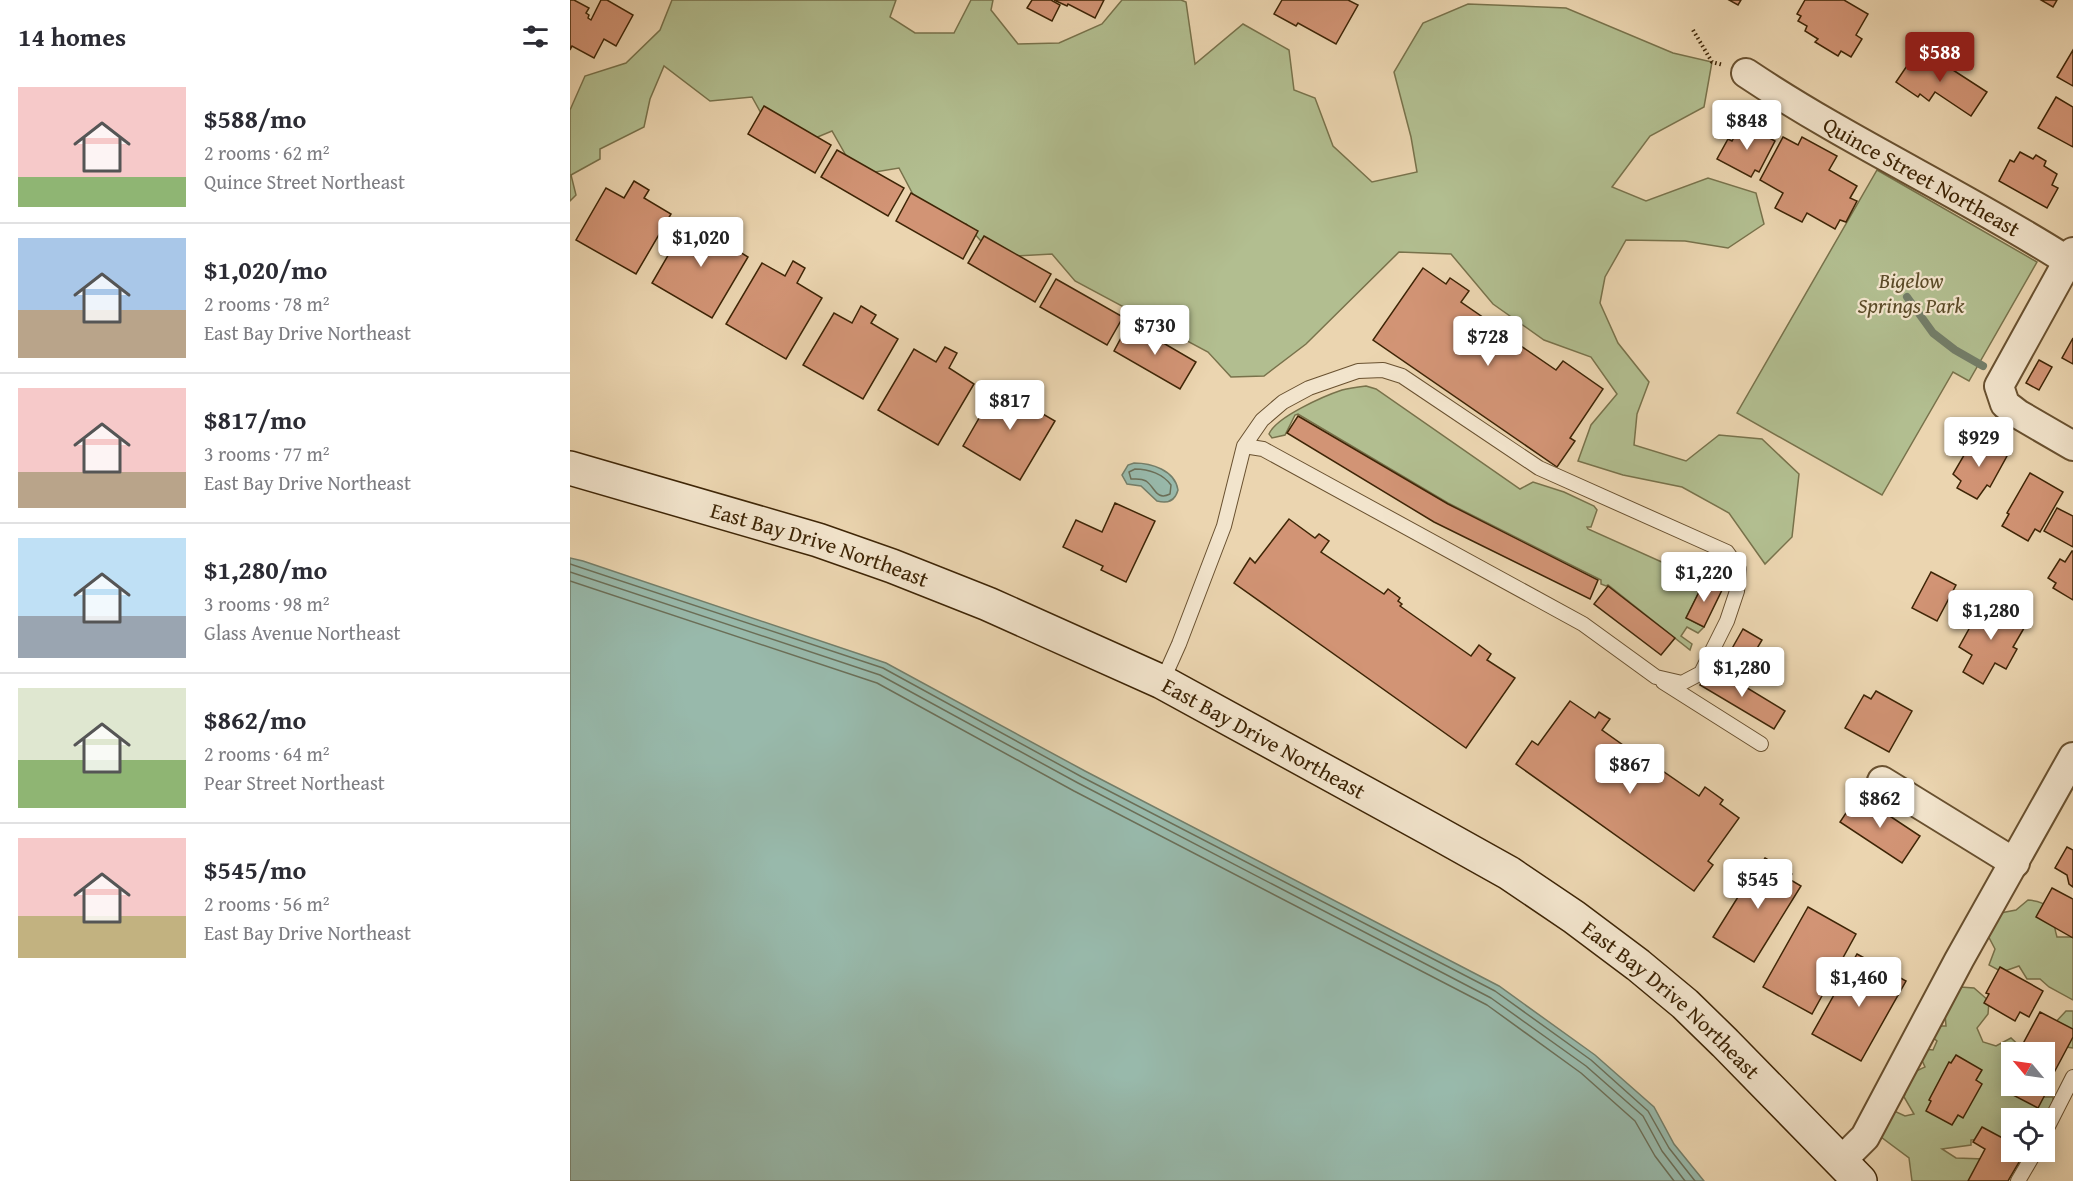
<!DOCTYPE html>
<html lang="en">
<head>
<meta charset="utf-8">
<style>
	body { margin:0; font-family:"Gentium Book Plus",serif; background:#f7f7f7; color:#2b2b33; height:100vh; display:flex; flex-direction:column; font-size:22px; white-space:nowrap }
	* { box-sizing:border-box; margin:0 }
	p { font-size:20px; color:#7c7c81 }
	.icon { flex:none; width:33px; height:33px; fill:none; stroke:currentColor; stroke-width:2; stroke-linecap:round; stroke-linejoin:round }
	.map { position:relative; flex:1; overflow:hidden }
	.panel { display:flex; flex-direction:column; background:#fff; width:570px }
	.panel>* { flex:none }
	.needle { width:39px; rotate:299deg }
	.controls { position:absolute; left:1431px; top:1042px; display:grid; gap:12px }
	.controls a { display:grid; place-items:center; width:54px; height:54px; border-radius:0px; background:#fff; box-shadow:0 3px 15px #0003; font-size:30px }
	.price { position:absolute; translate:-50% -51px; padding:0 14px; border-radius:6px; background:#fff; color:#222; font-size:20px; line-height:39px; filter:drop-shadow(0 2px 3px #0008) }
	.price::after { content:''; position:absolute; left:50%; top:36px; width:18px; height:14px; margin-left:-9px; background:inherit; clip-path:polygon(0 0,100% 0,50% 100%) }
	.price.active { background:#8f2418; color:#fff }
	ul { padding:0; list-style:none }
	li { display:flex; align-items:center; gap:18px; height:150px; padding:0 18px }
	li+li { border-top:2px solid #e1e1e2 }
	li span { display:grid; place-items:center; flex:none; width:168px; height:120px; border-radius:0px; color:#555 }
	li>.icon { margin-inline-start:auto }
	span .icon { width:72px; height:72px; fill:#fffc; stroke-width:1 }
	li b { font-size:26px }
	h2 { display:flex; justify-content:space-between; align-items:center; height:72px; padding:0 18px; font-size:26px }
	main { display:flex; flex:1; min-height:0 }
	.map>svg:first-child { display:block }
	.green { fill:#b2be90; stroke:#78724b; stroke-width:1.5 }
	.water { fill:#98b9ab; stroke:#747e69; stroke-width:1.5 }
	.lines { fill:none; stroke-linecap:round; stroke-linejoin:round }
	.shore { stroke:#6b6f58; stroke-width:1.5 }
	.stream { stroke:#747e69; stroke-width:8 }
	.building { fill:#d29475; stroke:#3e2506; stroke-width:1.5 }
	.lane-casing { stroke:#695130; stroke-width:16 }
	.street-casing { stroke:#695130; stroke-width:32 }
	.secondary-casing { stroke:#3e2506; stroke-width:36 }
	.path { stroke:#3e2506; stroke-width:4; stroke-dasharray:1.5 3; stroke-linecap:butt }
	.lane { stroke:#f2e4cc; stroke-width:14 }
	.street { stroke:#f2e4cc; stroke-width:28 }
	.secondary { stroke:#f2e4cc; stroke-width:33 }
	.labels { text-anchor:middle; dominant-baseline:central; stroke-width:4.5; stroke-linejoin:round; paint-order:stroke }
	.street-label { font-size:22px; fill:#3e2506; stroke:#f2e4cc }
	.park-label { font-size:22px; font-style:italic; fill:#5b4b28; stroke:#f2e4cc }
</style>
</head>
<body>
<main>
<section class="panel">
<h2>14 homes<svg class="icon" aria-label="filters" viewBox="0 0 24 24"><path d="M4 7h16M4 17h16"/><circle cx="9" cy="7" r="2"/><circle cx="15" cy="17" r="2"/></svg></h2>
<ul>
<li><span style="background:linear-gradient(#f6c9c9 75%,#8fb573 0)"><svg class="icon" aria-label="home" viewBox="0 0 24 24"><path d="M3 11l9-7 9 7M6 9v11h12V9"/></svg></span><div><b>$588/mo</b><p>2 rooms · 62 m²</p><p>Quince Street Northeast</p></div></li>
<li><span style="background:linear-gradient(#a9c7e8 60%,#b9a48a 0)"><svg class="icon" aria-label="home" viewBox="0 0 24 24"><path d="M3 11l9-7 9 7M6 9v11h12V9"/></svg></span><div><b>$1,020/mo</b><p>2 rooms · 78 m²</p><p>East Bay Drive Northeast</p></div></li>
<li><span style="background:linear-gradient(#f6c9c9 70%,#b9a48a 0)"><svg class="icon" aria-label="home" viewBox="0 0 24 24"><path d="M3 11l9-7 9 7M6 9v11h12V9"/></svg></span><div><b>$817/mo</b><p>3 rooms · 77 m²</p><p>East Bay Drive Northeast</p></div></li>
<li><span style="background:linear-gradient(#bfe0f5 65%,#9aa5b1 0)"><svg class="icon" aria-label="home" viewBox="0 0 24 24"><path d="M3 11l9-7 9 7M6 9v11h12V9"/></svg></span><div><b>$1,280/mo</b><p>3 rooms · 98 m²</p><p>Glass Avenue Northeast</p></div></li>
<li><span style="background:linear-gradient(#dfe7d0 60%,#8fb573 0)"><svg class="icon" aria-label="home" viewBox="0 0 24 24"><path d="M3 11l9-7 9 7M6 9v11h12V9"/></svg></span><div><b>$862/mo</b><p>2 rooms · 64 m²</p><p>Pear Street Northeast</p></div></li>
<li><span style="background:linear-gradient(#f6c9c9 65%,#c2b280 0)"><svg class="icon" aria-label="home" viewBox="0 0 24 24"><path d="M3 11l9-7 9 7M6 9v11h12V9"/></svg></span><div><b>$545/mo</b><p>2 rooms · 56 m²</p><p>East Bay Drive Northeast</p></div></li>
</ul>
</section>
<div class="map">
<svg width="1503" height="1181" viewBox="0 0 1503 1181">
	<rect width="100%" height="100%" fill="#ebd5b0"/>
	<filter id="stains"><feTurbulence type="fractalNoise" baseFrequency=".00333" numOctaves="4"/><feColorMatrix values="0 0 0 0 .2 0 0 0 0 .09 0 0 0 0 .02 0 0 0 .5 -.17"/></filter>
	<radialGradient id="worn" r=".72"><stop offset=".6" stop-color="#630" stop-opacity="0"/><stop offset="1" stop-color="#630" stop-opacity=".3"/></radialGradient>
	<!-- green -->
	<g class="green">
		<path d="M102,0H326L320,17L345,33H384L401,0H423L421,10L448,44L489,43L532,24L552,0H611L616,2L625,64L673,24L719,50L724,90L745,98L763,146L802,182L847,172L841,137L824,72L853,23L898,4L996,8L1103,53L1142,62L1134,107L1080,136L1042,187L1076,201L1138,178L1186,193L1194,224L1158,248L1115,241L1056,240L1035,277L1030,303L1048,343L1079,382L1067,414L1064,445L1116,461L1149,435L1192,439L1229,474L1222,537L1195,564L1159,513L1112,487L1053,475L1008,461L1021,425L1047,394L1021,357L974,340L923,304L881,254L829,252L736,344L694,376L661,377L638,352L505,281L482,254L425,257L396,224L356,219L329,168L287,175L262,131L226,146L201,131L182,97L140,101L94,66L80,99L74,127L30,149V159L1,175L6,195L0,201V110L15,76L56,63L90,30Z"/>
		<path d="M1307,170L1467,262L1399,381L1383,372L1312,495L1167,413Z"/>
		<path d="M796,386L806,389L950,489L963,482L994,492L1024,506L1027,510L1021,527H1017L1018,529L1114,572L1124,554C1138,562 1156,570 1153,588L1135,580L1116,618L1134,627L1128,633L1117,627L1111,636L1122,644L1120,650L1038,585L1036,586L1031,584V580L878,503L728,414L725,415L715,435L702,438L699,434C706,417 754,396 772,390C780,388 788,387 796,386Z"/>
		<path d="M1458,900C1486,902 1481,917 1487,937H1503V1000L1479,987L1470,979H1457L1449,966L1432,972L1419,965L1425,949L1414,928L1420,915L1446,910Z"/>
		<path d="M1390,987L1404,988L1419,1001L1418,1014L1407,1028L1413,1042L1426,1046L1441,1038L1456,1052L1442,1053V1086H1453L1467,1097H1483L1484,1127L1475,1143L1474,1119H1442L1441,1148V1140C1427,1143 1416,1139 1401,1140V1145L1372,1149L1386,1158L1414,1159L1402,1181H1342L1339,1158L1311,1137L1322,1110L1335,1116L1344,1114L1334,1097L1342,1073L1355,1067L1349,1054L1354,1049L1363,1050L1367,1041L1356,1032L1359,1026H1376L1374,1002Z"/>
		<path d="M1496,1011H1503V1048L1490,1046L1483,1025Z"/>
	</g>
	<!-- water -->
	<g class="water">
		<path d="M564,463C581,463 605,470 608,490C605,501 598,504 587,501L571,486L557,484L552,475L558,465Z"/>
		<path d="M0,558L13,561L316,663L515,771L929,986L1025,1055L1084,1107L1104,1144L1134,1181H0Z"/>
	</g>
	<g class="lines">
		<!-- shore -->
		<g class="shore">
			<path d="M565,469C579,469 593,474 601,485L600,494C586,501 585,487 576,481C571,478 566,479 561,479L559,472Z"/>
			<path d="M0,564L313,668L512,777L925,991L1021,1060L1078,1111L1099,1148L1125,1181"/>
			<path d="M0,572L310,675L508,783L921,998L1016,1066L1073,1116L1092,1151L1115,1181"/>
			<path d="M0,581L307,683L504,791L917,1005L1011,1073L1065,1121L1085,1156L1104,1181"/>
		</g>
		<!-- stream -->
		<path class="stream" d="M1337,297L1363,333L1385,350L1413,366"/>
	</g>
	<!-- building -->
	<g class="building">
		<path d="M0,0H4L19,8L16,13L19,15L18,18L21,20L31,0H37L63,15L46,46L34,39L24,58L2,46L0,50Z"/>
		<path d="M462,0H481L490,5L482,21L457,8Z"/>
		<path d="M484,0H534L525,18L498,4L497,6Z"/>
		<path d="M712,0H778L788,5L766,44L728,23L726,26L704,14Z"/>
		<path d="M1159,0H1171L1168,5Z"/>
		<path d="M1235,0H1274L1298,14L1286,35L1292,39L1281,57L1271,51L1268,56L1245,42L1248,39L1235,31L1237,26L1228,21L1231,16L1227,14Z"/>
		<path d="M1471,0H1487L1483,7Z"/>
		<path d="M1349,48L1417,92L1401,116L1365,92L1359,101L1350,94L1348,97L1326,82Z"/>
		<path d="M1503,50V86L1487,77Z"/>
		<path d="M1486,97L1503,107V147L1468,128Z"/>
		<path d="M194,106L261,145L245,173L178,134Z"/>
		<path d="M1172,123L1205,141L1189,172L1185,170L1181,177L1147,159L1158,139L1162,141Z"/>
		<path d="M1213,137L1228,145L1232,137L1267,156L1259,170L1287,186L1280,198L1287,201L1276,222L1270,220L1265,229L1237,213L1232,222L1205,208L1213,193L1190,180Z"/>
		<path d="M267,150L334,188L318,216L251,177Z"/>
		<path d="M1450,152L1463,159L1466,155L1476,161L1474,166L1487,174L1482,185L1488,188L1477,208L1429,181L1440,160L1444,162Z"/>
		<path d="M64,181L79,190L74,198L101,214L66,274L6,240L36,188L54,198Z"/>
		<path d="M341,193L408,231L393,259L326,221Z"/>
		<path d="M149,219L161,226L152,241L178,257L142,318L82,283L118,221L140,234Z"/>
		<path d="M414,236L481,274L465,302L398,263Z"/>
		<path d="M223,261L235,268L227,283L252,298L216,359L156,324L192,263L215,276Z"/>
		<path d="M853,268L876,284L880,278L899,291L891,302L933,331L937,326L950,335L945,342L986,370L993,361L1033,389L1000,438L1005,441L987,467L803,340Z"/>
		<path d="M486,279L553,317L537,345L470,307Z"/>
		<path d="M291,306L306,315L301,323L328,339L293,399L233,365L264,313L282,323Z"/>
		<path d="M559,323L626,362L610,389L544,351Z"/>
		<path d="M1503,338V364L1492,358Z"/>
		<path d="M375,347L387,353L379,368L404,384L368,445L308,410L344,349L366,362Z"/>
		<path d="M1469,360L1482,367L1469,390L1456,383Z"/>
		<path d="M458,383L469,389L459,406L485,421L450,480L393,446L427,387L448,399Z"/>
		<path d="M728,416L878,504L1028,580L1020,599L864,522L717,433Z"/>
		<path d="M1404,438L1437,456L1420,487L1417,485L1407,499L1387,488L1391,481L1383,474Z"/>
		<path d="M1460,473L1493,492L1470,532L1465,529L1458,541L1432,526L1439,514L1437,513Z"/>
		<path d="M545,503L585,521L556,582L531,570L533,566L493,547L506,520L532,532Z"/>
		<path d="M1487,508L1503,516V547L1474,531Z"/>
		<path d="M719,519L745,538L749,534L759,541L751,552L814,594L818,589L830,598L828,601L832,604L830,606L901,656L909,645L921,654L917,660L945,678L896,748L664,583L680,558L685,563Z"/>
		<path d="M1502,551H1503V600L1483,588L1486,583L1478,578L1490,559L1495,562Z"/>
		<path d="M1361,572L1386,585L1367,621L1342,608Z"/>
		<path d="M1135,580L1153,588L1134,627L1116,618Z"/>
		<path d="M1038,586L1105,638L1091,655L1024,604Z"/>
		<path d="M1415,600L1457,623L1443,647L1447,649L1436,669L1425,663L1413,684L1393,672L1402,655L1389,647Z"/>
		<path d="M1173,629L1192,640L1169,679L1151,668Z"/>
		<path d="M1141,666L1215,711L1204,729L1130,685Z"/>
		<path d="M1306,691L1342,711L1319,752L1275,728L1294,695L1301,699Z"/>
		<path d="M1000,701L1025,718L1029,712L1040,719L1032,730L1070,757L1075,751L1091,762L1087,767L1129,796L1135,787L1153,800L1150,804L1169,818L1138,861L1143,865L1124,891L946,764L962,741L968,745Z"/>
		<path d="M1288,795L1350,836L1332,863L1270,822Z"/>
		<path d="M1497,847L1503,850V887L1499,884L1497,875L1485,868Z"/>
		<path d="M1195,858L1222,874L1219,879L1231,886L1184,962L1143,937L1186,868L1188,869Z"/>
		<path d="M1482,888L1503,899V938L1466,917Z"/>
		<path d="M1238,907L1286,934L1242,1014L1193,987Z"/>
		<path d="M1287,954L1336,981L1291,1061L1242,1034Z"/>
		<path d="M1430,967L1473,991L1459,1017L1450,1012L1445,1021L1414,1003L1419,994L1416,993Z"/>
		<path d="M1470,1012L1503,1029V1037L1479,1082L1474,1079V1053H1448Z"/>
		<path d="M1386,1055L1412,1070L1406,1080L1412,1084L1393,1118L1388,1115L1382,1125L1356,1111L1361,1101L1359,1100L1379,1062L1381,1063Z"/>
		<path d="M1474,1085L1479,1087L1468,1108L1439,1093L1443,1086Z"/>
		<path d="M1412,1127L1442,1143V1152H1455L1438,1181H1398L1415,1149L1403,1142Z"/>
	</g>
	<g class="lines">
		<defs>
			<g id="lane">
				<path d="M592,682L609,644L654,526L674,446L692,420L713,402L739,388L788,371L813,370L832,376L969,468L1157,552L1169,569L1167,591L1157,621L1131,673L1112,683L1086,677L1013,624L693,449L674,446"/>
				<path d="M1093,682L1191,744"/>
				<path d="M1474,1134L1503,1077"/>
				<path d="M1448,1181L1465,1152"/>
			</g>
			<g id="street">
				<path id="s1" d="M1176,73C1279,142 1393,194 1498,261"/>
				<path d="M1503,252L1429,386L1435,404L1448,414L1503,446"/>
				<path d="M1312,781L1445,863"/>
				<path d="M1271,1161L1295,1137L1389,960L1503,757"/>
			</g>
			<g id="secondary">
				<path id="s2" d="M0,468L248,540L322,566L418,604L592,682L862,830L939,873L1004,917L1068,965L1115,1004L1155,1043L1290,1181"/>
			</g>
		</defs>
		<!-- lane casing -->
		<use href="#lane" class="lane-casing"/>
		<!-- street casing -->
		<use href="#street" class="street-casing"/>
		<!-- secondary casing -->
		<use href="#secondary" class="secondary-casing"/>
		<!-- path -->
		<path class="path" d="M1123,30L1142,62L1153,65"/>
		<!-- lane -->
		<use href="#lane" class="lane"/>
		<!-- street -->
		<use href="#street" class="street"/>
		<!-- secondary -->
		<use href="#secondary" class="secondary"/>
	</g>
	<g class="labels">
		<!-- street labels -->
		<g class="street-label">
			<text stroke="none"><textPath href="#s1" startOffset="204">Quince Street Northeast</textPath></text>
			<text stroke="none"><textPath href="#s2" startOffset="261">East Bay Drive Northeast</textPath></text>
			<text stroke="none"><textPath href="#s2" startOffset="747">East Bay Drive Northeast</textPath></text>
			<text stroke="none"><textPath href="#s2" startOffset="1233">East Bay Drive Northeast</textPath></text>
		</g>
		<!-- park labels -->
		<g class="park-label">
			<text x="1341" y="280">Bigelow<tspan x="1341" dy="25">Springs Park</tspan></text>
		</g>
	</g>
	<rect width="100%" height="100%" filter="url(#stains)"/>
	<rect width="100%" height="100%" fill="url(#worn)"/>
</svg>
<div class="controls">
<a><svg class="needle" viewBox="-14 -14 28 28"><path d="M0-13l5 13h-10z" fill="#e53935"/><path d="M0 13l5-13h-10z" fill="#7c7c81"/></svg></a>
<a><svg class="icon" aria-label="locate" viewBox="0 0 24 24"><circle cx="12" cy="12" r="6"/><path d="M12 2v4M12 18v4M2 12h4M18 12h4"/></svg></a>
</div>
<b class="price active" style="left:1370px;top:83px">$588</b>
<b class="price" style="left:1177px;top:151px">$848</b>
<b class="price" style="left:131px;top:268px">$1,020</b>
<b class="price" style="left:585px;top:356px">$730</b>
<b class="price" style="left:918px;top:367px">$728</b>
<b class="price" style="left:440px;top:431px">$817</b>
<b class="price" style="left:1409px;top:468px">$929</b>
<b class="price" style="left:1134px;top:603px">$1,220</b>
<b class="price" style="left:1421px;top:641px">$1,280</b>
<b class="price" style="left:1172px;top:698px">$1,280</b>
<b class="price" style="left:1060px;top:795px">$867</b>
<b class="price" style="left:1310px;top:829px">$862</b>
<b class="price" style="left:1188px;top:910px">$545</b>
<b class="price" style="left:1289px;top:1008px">$1,460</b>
</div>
</main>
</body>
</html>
